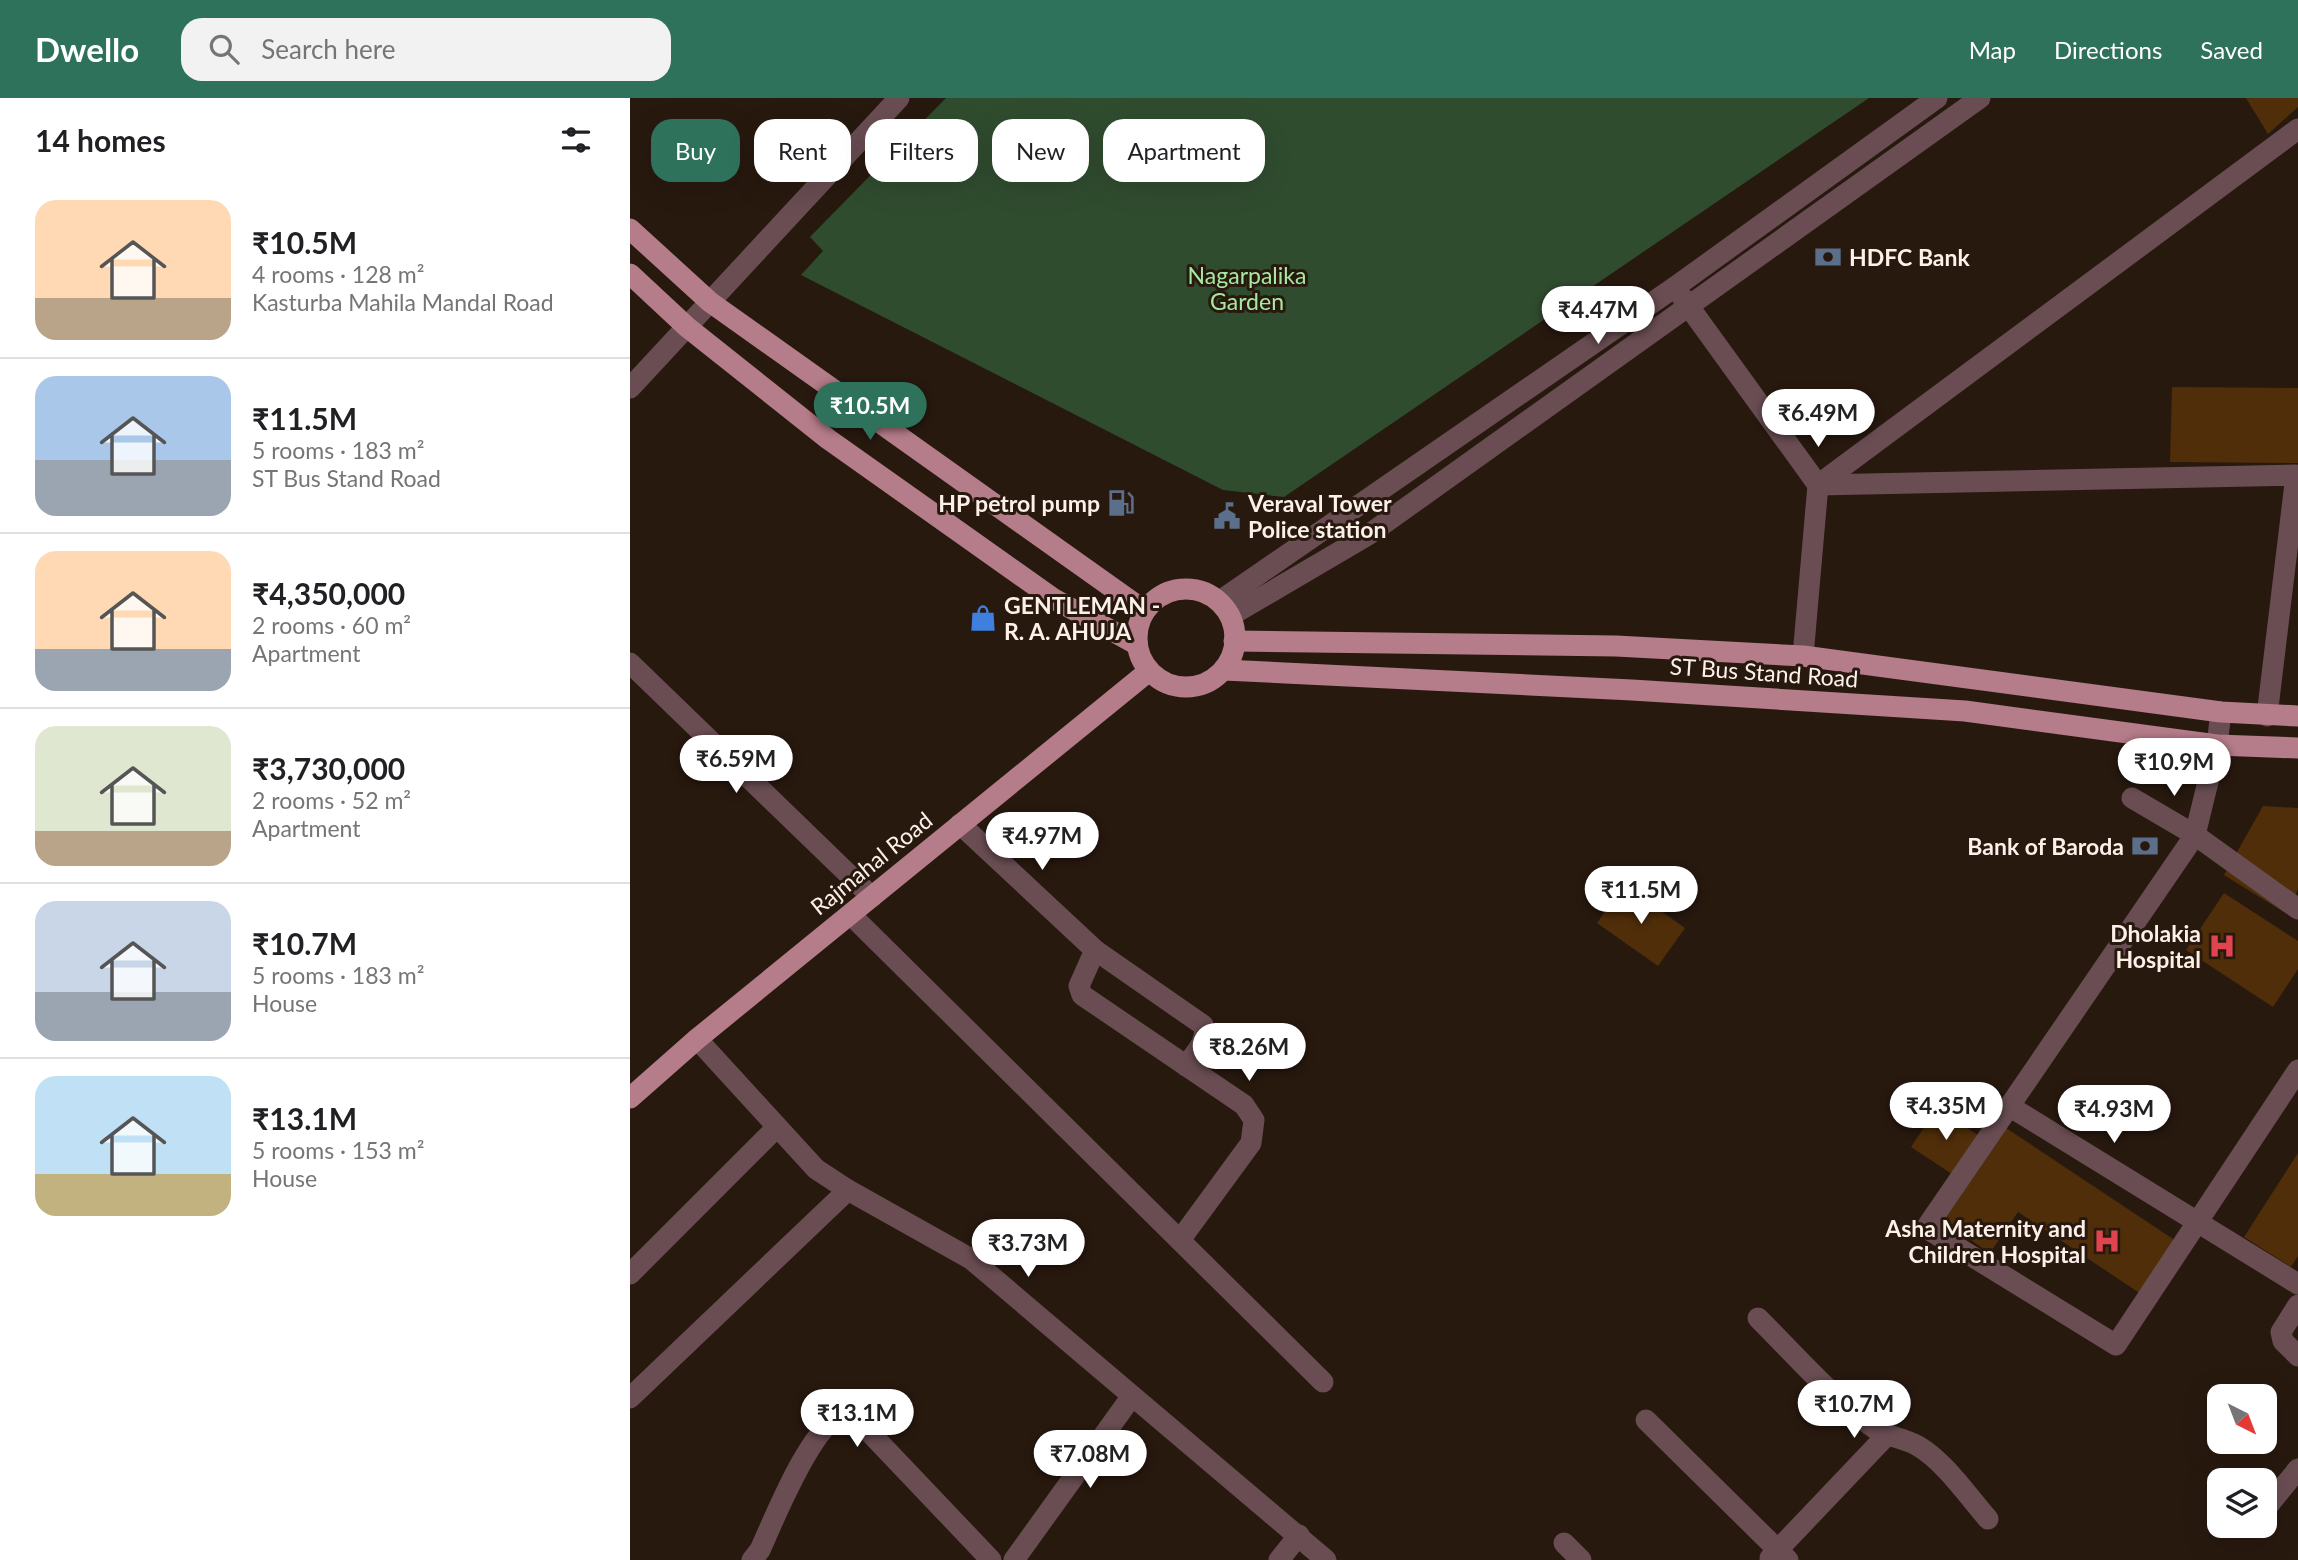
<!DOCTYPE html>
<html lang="en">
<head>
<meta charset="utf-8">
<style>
	body { margin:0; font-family:Lato,sans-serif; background:#f2f2f2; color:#202124; height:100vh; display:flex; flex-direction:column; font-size:26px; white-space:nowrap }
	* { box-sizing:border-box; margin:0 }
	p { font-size:23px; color:#757577 }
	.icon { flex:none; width:38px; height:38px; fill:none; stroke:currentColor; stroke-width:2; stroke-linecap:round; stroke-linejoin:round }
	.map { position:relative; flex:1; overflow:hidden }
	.side { display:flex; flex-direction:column; background:#fff; width:630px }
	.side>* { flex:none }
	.top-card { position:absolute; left:21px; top:21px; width:665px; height:63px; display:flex; gap:14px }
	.needle { width:46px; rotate:138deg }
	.buttons { position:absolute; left:1577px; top:1286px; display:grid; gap:14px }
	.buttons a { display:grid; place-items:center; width:70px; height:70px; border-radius:14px; background:#fff; box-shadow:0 7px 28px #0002; font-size:35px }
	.price { position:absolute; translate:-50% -60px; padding:0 16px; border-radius:24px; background:#fff; color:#222; font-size:23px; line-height:46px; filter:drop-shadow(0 2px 4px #0008) }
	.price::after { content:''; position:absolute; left:50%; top:42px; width:21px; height:16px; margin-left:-10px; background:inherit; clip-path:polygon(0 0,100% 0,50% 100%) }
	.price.selected { background:#2f725c; color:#fff }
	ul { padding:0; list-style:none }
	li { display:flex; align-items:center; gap:21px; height:175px; padding:0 35px }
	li+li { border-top:2px solid #e0e0e0 }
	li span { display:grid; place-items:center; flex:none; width:196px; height:140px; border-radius:21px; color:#555 }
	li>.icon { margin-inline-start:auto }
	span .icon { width:84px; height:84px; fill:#fffc; stroke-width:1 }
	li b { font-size:30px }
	h2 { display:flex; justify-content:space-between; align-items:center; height:84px; padding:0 35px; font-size:30px }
	.tag { padding:0 24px; border-radius:21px; background:#fff; box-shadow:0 7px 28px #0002; font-size:24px; line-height:63px }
	.tag.selected { background:#2f725c; color:#fff }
	header { display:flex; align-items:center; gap:42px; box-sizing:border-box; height:98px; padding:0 35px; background:#2f725c; color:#fff }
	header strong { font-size:33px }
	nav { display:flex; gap:38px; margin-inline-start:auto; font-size:24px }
	.search { width:490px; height:63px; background:#f2f2f2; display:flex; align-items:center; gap:18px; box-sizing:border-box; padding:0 24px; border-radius:21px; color:#757577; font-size:26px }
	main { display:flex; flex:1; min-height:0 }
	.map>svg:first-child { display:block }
	.green { fill:#304c2f }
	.building { fill:#502e0a }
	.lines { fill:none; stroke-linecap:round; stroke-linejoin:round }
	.minor { stroke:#694d53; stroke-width:21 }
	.major { stroke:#b57c89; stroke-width:21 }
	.labels { text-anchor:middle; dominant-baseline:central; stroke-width:6; stroke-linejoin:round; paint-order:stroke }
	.poi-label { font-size:23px; font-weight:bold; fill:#fcf0e9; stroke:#28190f; text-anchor:end }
	.park-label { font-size:23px; fill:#a6e8a1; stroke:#28190f }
	.street-label { font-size:23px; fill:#fcf0e9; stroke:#28190f }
</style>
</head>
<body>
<header>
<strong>Dwello</strong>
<div class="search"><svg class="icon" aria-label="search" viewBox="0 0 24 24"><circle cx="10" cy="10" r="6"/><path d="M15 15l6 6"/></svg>Search here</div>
<nav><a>Map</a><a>Directions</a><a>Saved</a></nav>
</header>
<main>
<section class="side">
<h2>14 homes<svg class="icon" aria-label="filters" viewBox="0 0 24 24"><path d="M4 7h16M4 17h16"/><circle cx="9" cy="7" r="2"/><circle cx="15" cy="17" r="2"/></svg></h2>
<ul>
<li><span style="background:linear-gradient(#ffd9b3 70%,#b9a48a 0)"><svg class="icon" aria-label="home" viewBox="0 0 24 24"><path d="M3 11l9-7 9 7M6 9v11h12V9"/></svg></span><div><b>₹10.5M</b><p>4 rooms · 128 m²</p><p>Kasturba Mahila Mandal Road</p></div></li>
<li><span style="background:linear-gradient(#a9c7e8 60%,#9aa5b1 0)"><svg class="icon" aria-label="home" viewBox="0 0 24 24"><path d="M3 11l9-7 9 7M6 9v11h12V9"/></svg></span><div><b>₹11.5M</b><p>5 rooms · 183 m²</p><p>ST Bus Stand Road</p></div></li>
<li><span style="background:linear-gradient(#ffd9b3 70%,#9aa5b1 0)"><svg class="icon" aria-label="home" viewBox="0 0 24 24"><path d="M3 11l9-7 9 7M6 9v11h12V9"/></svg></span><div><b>₹4,350,000</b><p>2 rooms · 60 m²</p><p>Apartment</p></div></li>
<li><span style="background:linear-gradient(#dfe7d0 75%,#b9a48a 0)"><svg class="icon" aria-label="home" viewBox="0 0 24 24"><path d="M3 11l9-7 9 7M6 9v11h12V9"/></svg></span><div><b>₹3,730,000</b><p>2 rooms · 52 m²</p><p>Apartment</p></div></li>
<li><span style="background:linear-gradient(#c9d6e8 65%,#9aa5b1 0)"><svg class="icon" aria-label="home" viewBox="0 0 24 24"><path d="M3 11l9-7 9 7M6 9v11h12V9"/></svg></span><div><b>₹10.7M</b><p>5 rooms · 183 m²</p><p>House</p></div></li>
<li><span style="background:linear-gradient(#bfe0f5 70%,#c2b280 0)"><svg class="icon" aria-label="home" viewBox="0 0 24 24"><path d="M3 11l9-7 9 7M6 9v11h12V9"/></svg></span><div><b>₹13.1M</b><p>5 rooms · 153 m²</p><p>House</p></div></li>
</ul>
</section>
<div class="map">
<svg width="1668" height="1462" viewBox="0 0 1668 1462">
	<rect width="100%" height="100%" fill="#28190f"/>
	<!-- green -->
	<path class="green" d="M316,0H1239L654,399L593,392L171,177L193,153L180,139Z"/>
	<!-- building -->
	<g class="building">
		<path d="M1616,0H1668V9L1638,36Z"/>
		<path d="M1542,289L1668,290V365L1540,364Z"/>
		<path d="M1633,708L1668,710V791L1657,816L1594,777Z"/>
		<path d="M994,787L1055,830L1028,868L967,825Z"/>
		<path d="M1594,795L1668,843V871L1643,909L1556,852Z"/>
		<path d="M1307,1010L1351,1039L1325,1078L1281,1049Z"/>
		<path d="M1376,1030L1546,1143L1511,1196L1388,1114L1360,1155L1313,1123Z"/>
		<path d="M1668,1055V1158L1661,1169L1614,1139Z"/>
	</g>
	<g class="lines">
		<!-- minor -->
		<g class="minor">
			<path d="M1052,199L1188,387L1173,558"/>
			<path d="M0,290L269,0"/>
			<path d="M1188,387L1666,377L1637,618"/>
			<path d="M1188,387L1668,31"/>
			<path d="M590,503L1045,189L1307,0"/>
			<path d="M600,518L738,437L1350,0"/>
			<path d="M0,565L242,799"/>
			<path d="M1591,614L1587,647L1565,737L1296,1130L1486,1247L1668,972"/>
			<path d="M1502,700L1565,737L1668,811"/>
			<path d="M330,726L465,852L573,927C579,942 564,956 556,968"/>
			<path d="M220,816L693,1284"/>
			<path d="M465,852L449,888L452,897L614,1007L624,1022L621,1045L550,1142"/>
			<path d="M67,941L186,1071L218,1092L341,1161L696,1462"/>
			<path d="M1379,1008L1668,1186"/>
			<path d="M0,1176L147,1029"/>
			<path d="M1668,1207L1651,1234L1653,1243L1668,1258"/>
			<path d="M1128,1220C1164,1256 1199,1296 1240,1327C1254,1339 1273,1339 1288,1348C1314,1363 1338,1398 1358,1421"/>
			<path d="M0,1300L218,1092"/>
			<path d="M1016,1322L1158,1462"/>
			<path d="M1637,1409L1668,1371"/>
			<path d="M934,1445L951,1462"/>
			<path d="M1140,1460L1257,1337"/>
			<path d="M122,1462L130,1452C143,1424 183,1322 214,1317C214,1317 224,1319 225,1319L361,1462"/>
			<path d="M384,1462L502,1298"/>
			<path d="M649,1462L669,1437"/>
		</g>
		<!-- major -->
		<g class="major">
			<path d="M0,131L80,204L515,513"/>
			<path d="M0,176L57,229L198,341L424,501L506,546"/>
			<circle cx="556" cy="540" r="49"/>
			<path d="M604,543L986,548L1173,558L1591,614L1668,618"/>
			<path d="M594,572L1002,592L1335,613L1587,647L1668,650"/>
			<path d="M0,1000L67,941L519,573"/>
		</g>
	</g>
	<!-- icons -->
	<defs>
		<symbol id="bank-bare" viewBox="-9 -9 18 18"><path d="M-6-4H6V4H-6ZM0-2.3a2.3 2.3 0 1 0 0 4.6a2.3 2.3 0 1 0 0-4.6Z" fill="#5c6f8a" stroke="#28190f" stroke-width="2.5" paint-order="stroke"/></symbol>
		<symbol id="fuel-bare" viewBox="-9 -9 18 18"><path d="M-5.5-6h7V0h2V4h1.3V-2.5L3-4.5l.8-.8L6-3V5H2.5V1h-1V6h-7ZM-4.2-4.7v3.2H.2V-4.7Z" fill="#5c6f8a" stroke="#28190f" stroke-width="2.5" paint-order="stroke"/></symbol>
		<symbol id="civic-bare" viewBox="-9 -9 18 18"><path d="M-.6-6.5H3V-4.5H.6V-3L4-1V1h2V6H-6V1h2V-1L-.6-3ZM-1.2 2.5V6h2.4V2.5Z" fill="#5c6f8a" stroke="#28190f" stroke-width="2.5" paint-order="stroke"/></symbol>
		<symbol id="shop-bare" viewBox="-9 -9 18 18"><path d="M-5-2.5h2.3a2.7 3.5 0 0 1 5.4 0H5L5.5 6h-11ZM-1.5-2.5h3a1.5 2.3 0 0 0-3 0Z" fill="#3f7fe0" stroke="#28190f" stroke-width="2.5" paint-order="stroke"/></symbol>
		<symbol id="hospital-bare" viewBox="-9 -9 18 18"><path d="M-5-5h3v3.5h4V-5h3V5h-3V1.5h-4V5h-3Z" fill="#e0444e" stroke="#28190f" stroke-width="2.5" paint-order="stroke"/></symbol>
	</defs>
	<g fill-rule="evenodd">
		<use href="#bank-bare" x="1179" y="140" width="38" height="38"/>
		<use href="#fuel-bare" x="472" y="386" width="38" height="38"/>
		<use href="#civic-bare" x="578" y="399" width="38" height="38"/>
		<use href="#shop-bare" x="334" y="501" width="38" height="38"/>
		<use href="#bank-bare" x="1496" y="729" width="38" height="38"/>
		<use href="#hospital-bare" x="1573" y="829" width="38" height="38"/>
		<use href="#hospital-bare" x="1458" y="1124" width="38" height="38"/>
	</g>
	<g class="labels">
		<!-- poi labels -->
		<g class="poi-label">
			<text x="1219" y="159" text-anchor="start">HDFC Bank</text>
			<text x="470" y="405">HP petrol pump</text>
			<text x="618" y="405" text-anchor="start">Veraval Tower<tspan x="618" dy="26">Police station</tspan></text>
			<text x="374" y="507" text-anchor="start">GENTLEMAN -<tspan x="374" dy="26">R. A. AHUJA</tspan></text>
			<text x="1494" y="748">Bank of Baroda</text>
			<text x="1571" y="835">Dholakia<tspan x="1571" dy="26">Hospital</tspan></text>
			<text x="1456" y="1130">Asha Maternity and<tspan x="1456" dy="26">Children Hospital</tspan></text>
		</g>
		<!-- park labels -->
		<g class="park-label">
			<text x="617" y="177">Nagarpalika<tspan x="617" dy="26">Garden</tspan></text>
		</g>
		<!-- street labels -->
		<g class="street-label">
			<text transform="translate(1134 574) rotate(4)">ST Bus Stand Road</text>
			<text transform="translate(241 765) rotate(-39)">Rajmahal Road</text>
		</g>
	</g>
</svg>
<div class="buttons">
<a><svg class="needle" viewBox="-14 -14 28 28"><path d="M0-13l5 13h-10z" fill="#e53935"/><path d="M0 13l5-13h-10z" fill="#757577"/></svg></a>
<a><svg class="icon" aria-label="layers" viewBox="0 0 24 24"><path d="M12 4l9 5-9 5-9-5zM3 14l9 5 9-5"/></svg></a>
</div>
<b class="price" style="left:968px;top:248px">₹4.47M</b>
<b class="price selected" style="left:240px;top:344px">₹10.5M</b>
<b class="price" style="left:1188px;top:351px">₹6.49M</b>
<b class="price" style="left:106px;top:697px">₹6.59M</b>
<b class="price" style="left:1544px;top:700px">₹10.9M</b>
<b class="price" style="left:412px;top:774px">₹4.97M</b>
<b class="price" style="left:1011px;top:828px">₹11.5M</b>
<b class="price" style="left:619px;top:985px">₹8.26M</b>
<b class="price" style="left:1316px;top:1044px">₹4.35M</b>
<b class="price" style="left:1484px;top:1047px">₹4.93M</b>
<b class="price" style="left:398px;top:1181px">₹3.73M</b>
<b class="price" style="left:1224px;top:1342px">₹10.7M</b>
<b class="price" style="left:227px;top:1351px">₹13.1M</b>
<b class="price" style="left:460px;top:1392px">₹7.08M</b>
<div class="top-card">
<a class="tag selected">Buy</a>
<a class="tag">Rent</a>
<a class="tag">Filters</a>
<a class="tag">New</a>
<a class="tag">Apartment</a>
</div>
</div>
</main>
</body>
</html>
